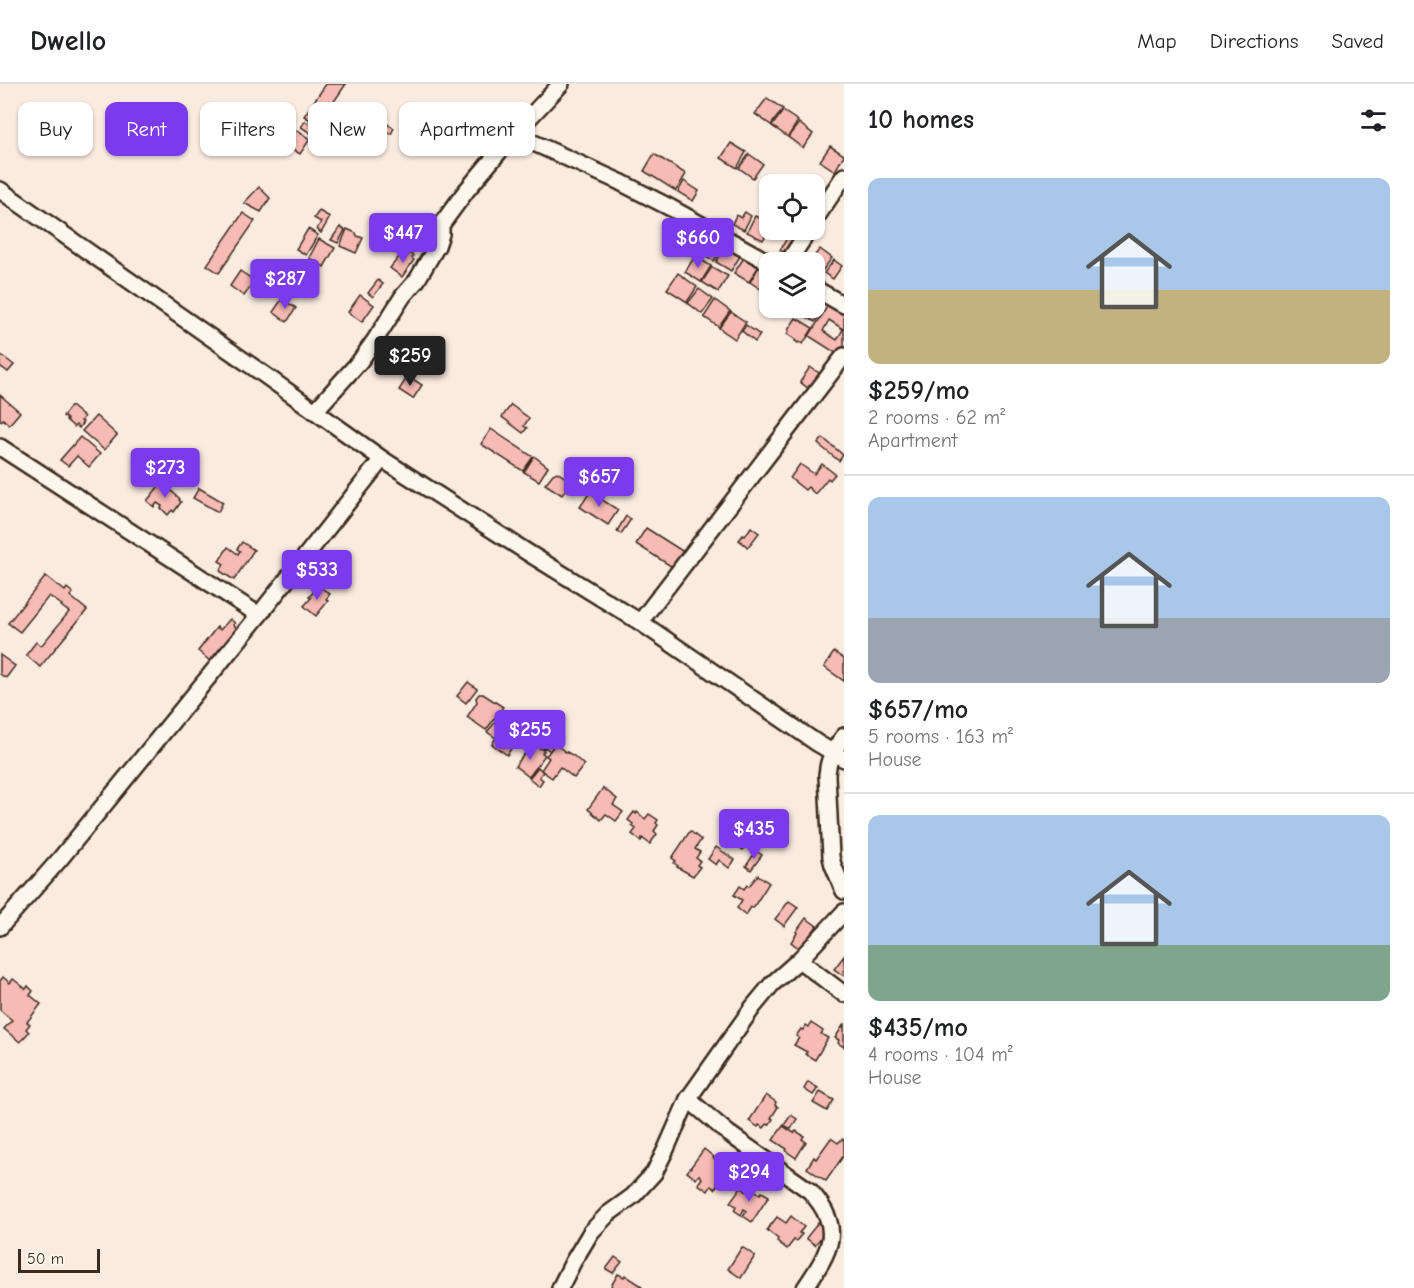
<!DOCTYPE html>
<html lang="en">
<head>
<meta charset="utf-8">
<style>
	body { margin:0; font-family:"Comic Neue",sans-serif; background:#f6f6f6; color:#202124; height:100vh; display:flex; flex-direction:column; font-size:22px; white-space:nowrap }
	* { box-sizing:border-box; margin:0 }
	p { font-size:20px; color:#757577 }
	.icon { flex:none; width:33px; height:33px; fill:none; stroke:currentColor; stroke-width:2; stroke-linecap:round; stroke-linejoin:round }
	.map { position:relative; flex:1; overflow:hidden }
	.panel { display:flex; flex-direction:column; background:#fff; width:570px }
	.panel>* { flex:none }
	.hud { position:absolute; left:18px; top:18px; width:570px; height:54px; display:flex; gap:12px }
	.controls { position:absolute; left:759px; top:90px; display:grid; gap:12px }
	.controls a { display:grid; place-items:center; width:66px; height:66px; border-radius:12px; background:#fff; box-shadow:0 2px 4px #0004; font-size:30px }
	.scale { position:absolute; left:18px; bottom:15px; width:82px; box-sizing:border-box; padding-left:6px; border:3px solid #3b2a1e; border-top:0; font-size:16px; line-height:21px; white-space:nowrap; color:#3b2a1e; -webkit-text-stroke:4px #fbf7ec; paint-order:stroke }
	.price { position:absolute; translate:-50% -51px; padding:0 14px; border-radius:6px; background:#7c3aed; color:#fff; font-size:20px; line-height:39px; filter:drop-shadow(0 2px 3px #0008) }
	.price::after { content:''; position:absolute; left:50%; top:36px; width:18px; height:14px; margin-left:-9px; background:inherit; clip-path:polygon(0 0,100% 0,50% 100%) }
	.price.active { background:#222; color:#fff }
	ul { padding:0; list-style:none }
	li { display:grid; align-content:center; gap:12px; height:318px; padding:0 24px }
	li+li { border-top:2px solid #e0e0e0 }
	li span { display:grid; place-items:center; height:186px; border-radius:12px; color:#555 }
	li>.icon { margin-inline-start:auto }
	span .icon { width:108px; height:108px; fill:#fffc; stroke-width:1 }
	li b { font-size:26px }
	h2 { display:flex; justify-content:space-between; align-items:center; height:72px; padding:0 24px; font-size:26px }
	.tag { padding:0 21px; border-radius:12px; background:#fff; box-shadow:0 2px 4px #0004; font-size:21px; line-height:54px }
	.tag.active { background:#7c3aed; color:#fff }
	header { display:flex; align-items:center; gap:36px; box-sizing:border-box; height:84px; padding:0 30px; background:#fff; border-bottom:2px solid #e0e0e0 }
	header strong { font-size:28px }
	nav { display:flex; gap:33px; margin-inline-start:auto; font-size:21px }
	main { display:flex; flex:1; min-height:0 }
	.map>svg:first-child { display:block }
	.building { fill:#f7bbb5; stroke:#3b2a1e; stroke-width:1.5; fill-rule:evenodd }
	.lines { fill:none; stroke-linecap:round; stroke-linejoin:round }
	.minor-casing { stroke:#3b2a1e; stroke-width:20 }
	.minor { stroke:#fbf7ec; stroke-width:15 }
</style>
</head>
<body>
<header>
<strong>Dwello</strong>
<nav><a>Map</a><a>Directions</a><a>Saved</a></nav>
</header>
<main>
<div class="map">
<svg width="844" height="1204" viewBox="0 0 844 1204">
	<rect width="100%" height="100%" fill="#faebe1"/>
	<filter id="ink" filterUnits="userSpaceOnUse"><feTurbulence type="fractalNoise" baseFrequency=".0167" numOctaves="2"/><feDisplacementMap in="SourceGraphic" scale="12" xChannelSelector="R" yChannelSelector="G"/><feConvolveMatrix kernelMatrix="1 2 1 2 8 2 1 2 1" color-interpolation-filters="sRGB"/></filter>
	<g filter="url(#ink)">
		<!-- building -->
		<g class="building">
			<path d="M326,0H346L318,41L304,32Z"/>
			<path d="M767,14L783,25L771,41L755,30Z"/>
			<path d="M783,27L798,37L788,53L772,42Z"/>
			<path d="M441,31L453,39L451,41L455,45L450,55H448L445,59L430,48L438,39L436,38Z"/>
			<path d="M305,37L316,44L312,50L301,43Z"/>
			<path d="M359,37L372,45L366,55L353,47Z"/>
			<path d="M382,37L394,44L391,50L379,43Z"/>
			<path d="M328,39L347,51L345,53L347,54L341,64L338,62L336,65L318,54Z"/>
			<path d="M799,39L813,50L803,64L788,53Z"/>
			<path d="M294,45L310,55L300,70L284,60Z"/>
			<path d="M731,59L746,68L737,84L721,74Z"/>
			<path d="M830,62L844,71L835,87L820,77Z"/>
			<path d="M654,70L686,90L676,107L644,87Z"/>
			<path d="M749,70L763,80L753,94L739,84Z"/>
			<path d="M684,97L699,107L693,117L678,108Z"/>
			<path d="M259,103L270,114L261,128L244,119Z"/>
			<path d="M319,127L330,133L321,149L317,145L321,138L314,134Z"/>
			<path d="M745,128L751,132L744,146L732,140L736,131L741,134Z"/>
			<path d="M243,129L255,137L219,189L207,181Z"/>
			<path d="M755,132L770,140V144L763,156L747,148Z"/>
			<path d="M340,143L345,146L338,159L331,156Z"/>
			<path d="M308,145L318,151L306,171L296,165Z"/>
			<path d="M347,145L356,149L357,152L363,154L356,169L340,162Z"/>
			<path d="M709,149L725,159L714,177L698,167Z"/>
			<path d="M790,149L808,161L798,177L780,166Z"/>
			<path d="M319,155L335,164L324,183L309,174Z"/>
			<path d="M727,160L742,169L731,187L716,178Z"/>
			<path d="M820,165L832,174L823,186L814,180V178L810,177Z"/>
			<path d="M403,168L407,171L408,168L413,172L412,174L414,176L402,193L390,184Z"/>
			<path d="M695,172L711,182L701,198L685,188Z"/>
			<path d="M745,172L762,177L749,198L734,189Z"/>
			<path d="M834,176L842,182L833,195L824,189Z"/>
			<path d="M760,181L770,187V200L765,208L750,198Z"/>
			<path d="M712,183L728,192L718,208L702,198Z"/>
			<path d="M240,187L255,197L244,212L230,202Z"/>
			<path d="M678,189L697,203L687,218L667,205Z"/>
			<path d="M299,194L311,199L309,204L305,203L302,212L294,209Z"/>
			<path d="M378,196L383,200L373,213L368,209Z"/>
			<path d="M699,205L713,215L702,230L688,219Z"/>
			<path d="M360,211L374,221L362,238L348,228Z"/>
			<path d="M282,215L296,224L287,238L273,228Z"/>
			<path d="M715,216L730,227L719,243L704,233Z"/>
			<path d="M828,221L844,231V263L839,271L809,252ZM829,236L843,245L837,256L823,247Z"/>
			<path d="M804,224H807L819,232L815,238L800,229Z"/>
			<path d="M731,228L746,238L735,255L719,244Z"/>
			<path d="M796,234L813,244L803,260L799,258L798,259L795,257L796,256L787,250L789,247L788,246Z"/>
			<path d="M746,241L760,251L755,258L742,247Z"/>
			<path d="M0,270L14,281L8,288L0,282Z"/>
			<path d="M810,283L825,293L816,306L809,302L808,304L800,298Z"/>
			<path d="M408,292L422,301L413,315L399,306Z"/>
			<path d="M0,311L20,328L9,341L3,335L1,337L0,336Z"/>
			<path d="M511,321L529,334L524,342L527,344L523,349L502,333Z"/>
			<path d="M71,322L84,333L81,337L83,338L79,344L76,341L74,343L66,336L67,335L63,332Z"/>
			<path d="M96,332L117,351L104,366L82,347Z"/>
			<path d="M491,345L533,373L523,387L481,360Z"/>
			<path d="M80,353L100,370L89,383L77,372L68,382L60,376Z"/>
			<path d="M823,354L843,371L839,377L818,360Z"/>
			<path d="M534,372L548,383L539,397L524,388Z"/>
			<path d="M800,380L814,390L822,380L835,390L830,396L828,394L815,410L808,403L805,406L790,394Z"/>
			<path d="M557,388L569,396L566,402L567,403L562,411L545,400L553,390Z"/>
			<path d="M162,398L180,415L179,416L181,418L174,428L172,426L168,431L161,424L162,422L157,419L154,423L147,417Z"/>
			<path d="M199,404L223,418L218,428L193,414Z"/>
			<path d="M590,408L618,426L608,441L580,423Z"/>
			<path d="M626,432L631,435L621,450L617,447Z"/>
			<path d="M751,443L759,449L748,463L739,456L743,451L745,452Z"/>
			<path d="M646,444L687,470L677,486L636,460Z"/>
			<path d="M242,458L254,466L234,496L220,487L224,480L219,477L228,463L238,470L240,467L237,465Z"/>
			<path d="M46,492L65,507L67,504L73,509L70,512L87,526L40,583L26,571L36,558L41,562L69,528L61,522L62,521L49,512L20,548L8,539Z"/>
			<path d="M320,503L330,510L326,515L328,517L316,532L304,522L311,514L309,513L315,506L317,507Z"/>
			<path d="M230,535L235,539L233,541L238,545L210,577L198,567L217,543L220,546Z"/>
			<path d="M834,568L844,575V597L824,583Z"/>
			<path d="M0,571L15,582L6,594L0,590Z"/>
			<path d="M468,598L477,605L466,619L457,612Z"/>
			<path d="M479,610H483L503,623L486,646L467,633L477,618L476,614Z"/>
			<path d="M514,632L527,641L522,648L520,647L516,652L518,654L514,660L512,658L510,662L512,663L507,671L492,660L496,654L487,648L497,636L506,643Z"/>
			<path d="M539,646L555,659L550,667L545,663L544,665L532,657Z"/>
			<path d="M555,660L567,669V668L574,672L584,681L574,694L560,683L552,694L541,686L549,674L546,672Z"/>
			<path d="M535,661L544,667L542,669L545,671L529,693L515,682L529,664L531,666Z"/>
			<path d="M538,683L543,688L539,693L543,696L539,702L529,694Z"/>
			<path d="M603,704L617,715L613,721L623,728L616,737L606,730L601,736L588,725Z"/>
			<path d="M634,728L636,730L637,728L645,735L649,730L658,736L656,739L658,741L654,747L657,750L650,760L642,754L641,757L632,750L636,745L632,742L633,740L628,736Z"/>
			<path d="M690,747L701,756L695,765L700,768L696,774L700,777L697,781L700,783L693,792L677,783L678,782L674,779L676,777L672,774Z"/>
			<path d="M736,752L747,760L743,766L731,758Z"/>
			<path d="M716,763L735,776L729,784L719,776L716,781L708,775Z"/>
			<path d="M756,767L762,771L751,786L746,782Z"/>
			<path d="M758,791L769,799L753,824L751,823L746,831L737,824L742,816L734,811L740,802L744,805L747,801L749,802Z"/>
			<path d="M789,817L798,823L784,842L775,835Z"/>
			<path d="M806,834L817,842L809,853L811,854L802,867L791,858L797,849L796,848Z"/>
			<path d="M844,872V892L834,885Z"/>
			<path d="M3,893L10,899L13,895L26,905L28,902L33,907L30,911L41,920L27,938L30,940L26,945L29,948L20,958L4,945L12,936L0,926V897Z"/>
			<path d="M811,939L823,947L821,950L828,954L815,976L805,970L807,968L794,961L799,954L796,952L801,945L803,946L806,941L809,943Z"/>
			<path d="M844,940V963L838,959L839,956L835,954Z"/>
			<path d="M808,998L818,1004L813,1011L804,1005Z"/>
			<path d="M820,1008L834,1016L827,1027L813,1019Z"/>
			<path d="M766,1011L776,1018L775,1021L778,1023L771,1034L773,1035L769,1041L767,1040L764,1044L759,1041L758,1043L749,1037Z"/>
			<path d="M791,1031L797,1035L791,1045L784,1041Z"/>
			<path d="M783,1042L794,1049L796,1047L804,1052L802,1055L806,1058L796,1074L786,1067L787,1065L773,1056Z"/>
			<path d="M831,1054L838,1059L842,1055L844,1056V1071L826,1097L807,1084L814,1073L816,1075Z"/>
			<path d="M704,1065L714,1073L713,1074L721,1081L718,1085L724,1090L715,1105L711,1102L708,1107L698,1100L702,1094L699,1091L696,1095L687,1088Z"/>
			<path d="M741,1103L747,1108L750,1103L760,1110L762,1108L769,1112L752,1138L743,1132L746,1127L744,1125L741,1131L734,1126L736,1122L730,1118Z"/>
			<path d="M791,1132L804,1143L799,1149L802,1150L796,1157L794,1156L787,1165L777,1157L778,1155L767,1146L777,1133L786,1139Z"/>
			<path d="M818,1139L827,1146L815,1161L806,1154Z"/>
			<path d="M742,1163L755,1172L741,1194L728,1185Z"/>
			<path d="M615,1173L622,1178L613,1189L606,1185Z"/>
			<path d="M618,1190L624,1193L625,1191L642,1202L641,1204H615L611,1202Z"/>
		</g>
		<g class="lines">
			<defs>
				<g id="minor">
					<path d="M514,50L620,98L671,124L770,179"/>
					<path d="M0,106L266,292L382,375L530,470L640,538L817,659L844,675"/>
					<path d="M814,137L844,92"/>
					<path d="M788,178L809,146"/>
					<path d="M814,204L844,221"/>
					<path d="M315,327L360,277L375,256L403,212L417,196L437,162L441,150V141L466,107L514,50L561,0"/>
					<path d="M0,363L259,531L60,775L0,843"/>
					<path d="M259,531L382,375"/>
					<path d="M640,538L844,272"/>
					<path d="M844,652C834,665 828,675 827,691L831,773L833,781L844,807"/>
					<path d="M799,876L844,910"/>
					<path d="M688,1015L728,1049L810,1107C844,1145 831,1165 805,1204"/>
					<path d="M560,1204L573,1178L591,1148L608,1130L633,1112L654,1089L666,1065L688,1015L753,923L772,900L799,876L844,828"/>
				</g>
			</defs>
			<!-- minor casing -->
			<use href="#minor" class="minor-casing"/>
			<!-- minor -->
			<use href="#minor" class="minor"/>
		</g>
	</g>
</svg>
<div class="controls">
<a><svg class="icon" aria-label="locate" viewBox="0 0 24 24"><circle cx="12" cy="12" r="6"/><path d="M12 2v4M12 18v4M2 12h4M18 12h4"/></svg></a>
<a><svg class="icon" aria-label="layers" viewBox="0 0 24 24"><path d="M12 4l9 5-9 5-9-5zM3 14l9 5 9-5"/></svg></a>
</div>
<div class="scale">50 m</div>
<b class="price" style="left:403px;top:180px">$447</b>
<b class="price" style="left:698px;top:185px">$660</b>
<b class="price" style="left:285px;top:226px">$287</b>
<b class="price active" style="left:410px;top:303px">$259</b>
<b class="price" style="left:165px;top:415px">$273</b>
<b class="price" style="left:599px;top:424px">$657</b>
<b class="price" style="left:317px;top:517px">$533</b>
<b class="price" style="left:530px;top:677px">$255</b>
<b class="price" style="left:754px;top:776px">$435</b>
<b class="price" style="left:749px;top:1119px">$294</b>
<div class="hud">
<a class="tag">Buy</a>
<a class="tag active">Rent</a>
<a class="tag">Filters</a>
<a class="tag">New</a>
<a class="tag">Apartment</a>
</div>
</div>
<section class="panel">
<h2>10 homes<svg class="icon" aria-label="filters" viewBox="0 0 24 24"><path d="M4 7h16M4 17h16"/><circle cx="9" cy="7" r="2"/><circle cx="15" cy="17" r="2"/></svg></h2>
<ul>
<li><span style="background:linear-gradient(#a9c7e8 60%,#c2b280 0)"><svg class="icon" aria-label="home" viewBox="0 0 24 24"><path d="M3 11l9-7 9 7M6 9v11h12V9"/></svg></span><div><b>$259/mo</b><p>2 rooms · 62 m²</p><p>Apartment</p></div></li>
<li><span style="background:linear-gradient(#a9c7e8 65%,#9aa5b1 0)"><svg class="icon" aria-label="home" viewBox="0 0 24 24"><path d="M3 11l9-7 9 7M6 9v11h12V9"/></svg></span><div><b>$657/mo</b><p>5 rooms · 163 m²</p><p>House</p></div></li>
<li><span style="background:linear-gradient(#a9c7e8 70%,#7fa58c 0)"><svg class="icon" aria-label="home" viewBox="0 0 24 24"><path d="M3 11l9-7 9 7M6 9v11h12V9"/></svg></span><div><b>$435/mo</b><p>4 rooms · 104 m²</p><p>House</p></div></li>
</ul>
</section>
</main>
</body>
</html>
